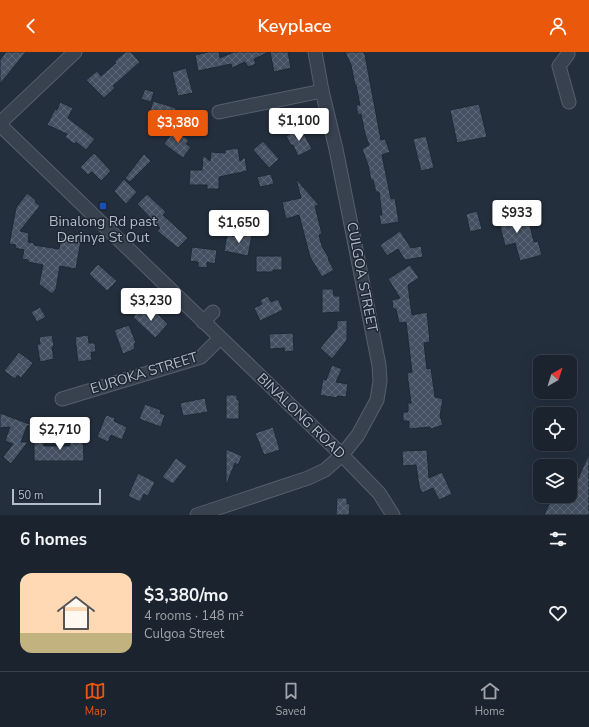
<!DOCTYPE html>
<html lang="en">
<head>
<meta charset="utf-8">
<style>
	body { margin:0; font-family:"Nunito Sans",sans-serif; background:#242b36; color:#f1f3f6; height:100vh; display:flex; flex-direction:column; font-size:15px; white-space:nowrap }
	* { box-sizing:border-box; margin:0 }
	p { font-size:13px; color:#a0a4aa }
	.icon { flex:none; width:22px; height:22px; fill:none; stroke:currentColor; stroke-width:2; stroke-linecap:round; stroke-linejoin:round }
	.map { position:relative; height:463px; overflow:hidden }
	.details { display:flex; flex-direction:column; background:#1b232e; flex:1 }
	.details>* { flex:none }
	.needle { width:26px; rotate:39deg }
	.tools { position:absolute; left:533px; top:303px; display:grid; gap:8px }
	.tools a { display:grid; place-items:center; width:44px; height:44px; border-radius:8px; background:#1b232e; box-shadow:0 4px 16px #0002,0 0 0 1px #39404a; font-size:20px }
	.scale { position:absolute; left:12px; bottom:10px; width:89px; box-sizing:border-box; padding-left:4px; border:2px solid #b4bcc9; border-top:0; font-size:11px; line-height:14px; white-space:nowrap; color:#b4bcc9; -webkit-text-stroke:3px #1d2633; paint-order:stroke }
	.price { position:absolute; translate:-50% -34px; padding:0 9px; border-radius:4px; background:#fff; color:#222; font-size:13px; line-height:26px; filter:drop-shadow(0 1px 2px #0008) }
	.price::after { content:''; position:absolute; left:50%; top:24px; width:12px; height:9px; margin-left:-6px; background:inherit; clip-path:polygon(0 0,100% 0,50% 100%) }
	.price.on { background:#ea580c; color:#fff }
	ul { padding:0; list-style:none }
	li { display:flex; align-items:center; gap:12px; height:100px; padding:0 20px }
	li+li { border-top:1px solid #39404a }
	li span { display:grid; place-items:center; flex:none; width:112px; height:80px; border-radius:12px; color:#555 }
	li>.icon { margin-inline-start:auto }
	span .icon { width:48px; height:48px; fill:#fffc; stroke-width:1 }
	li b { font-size:17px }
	h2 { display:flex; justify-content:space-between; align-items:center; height:48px; padding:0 20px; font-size:17px }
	header { display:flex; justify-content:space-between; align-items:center; height:52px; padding:0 20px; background:#ea580c; color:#fff; font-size:18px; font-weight:600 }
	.tabs { display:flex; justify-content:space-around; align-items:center; height:56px; border-top:1px solid #39404a; background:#1b232e; font-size:11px; color:#a0a4aa }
	.tabs a { display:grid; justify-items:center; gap:2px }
	.tabs .on { color:#ea580c }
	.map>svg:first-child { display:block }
	.building { fill:url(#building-cross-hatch); stroke:#1f2835 }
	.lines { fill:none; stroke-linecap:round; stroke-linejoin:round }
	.minor-casing { stroke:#565f6c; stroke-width:15 }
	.minor { stroke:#38414e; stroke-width:13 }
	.transit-dot { fill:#1a4fb4; stroke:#1d2633; stroke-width:1.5 }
	.labels { text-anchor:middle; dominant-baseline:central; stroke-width:3; stroke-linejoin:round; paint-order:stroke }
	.poi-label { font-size:14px; fill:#b4bcc9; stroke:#1d2633 }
	.street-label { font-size:14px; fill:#b4bcc9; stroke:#1d2633 }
</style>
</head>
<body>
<header><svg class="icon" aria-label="back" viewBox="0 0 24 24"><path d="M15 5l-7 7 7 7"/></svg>Keyplace<svg class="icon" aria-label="person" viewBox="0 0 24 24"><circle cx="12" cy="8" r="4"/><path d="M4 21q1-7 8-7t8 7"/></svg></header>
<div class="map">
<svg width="589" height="463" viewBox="0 0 589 463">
	<defs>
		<pattern id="building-cross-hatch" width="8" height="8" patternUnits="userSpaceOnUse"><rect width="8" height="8" fill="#455162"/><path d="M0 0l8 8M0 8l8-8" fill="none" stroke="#5d6877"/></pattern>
	</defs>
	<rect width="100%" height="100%" fill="#242f3e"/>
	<!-- building -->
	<g class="building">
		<path d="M6,0H26L0,32V8Z"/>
		<path d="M125,0H131L140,10L113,34L115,36L104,46L86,28L97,19L101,24L116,11L114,10Z"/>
		<path d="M209,0H219L220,6L234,0H269L254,7L256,12L248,15L245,10L232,16L231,12L198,19L195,3Z"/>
		<path d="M270,0H288L291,16L274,20Z"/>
		<path d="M345,0H364L365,3L381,88L385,87L390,100L382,103L391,147L395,146L399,170L381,173L379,163H382L379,140H376L373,128H371L368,113L362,97L369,93L365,82L361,62L358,63L356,53H360L356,33H355L351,13Z"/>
		<path d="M186,16L193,41L178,44L172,20Z"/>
		<path d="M145,37L154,40L151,50L141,47Z"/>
		<path d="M153,49L176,56L172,71L149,63Z"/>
		<path d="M60,50L73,56L68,66L95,87L86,98L76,90L74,92L65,85L67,82L47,73L55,57L57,58Z"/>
		<path d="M479,52L487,85L457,91L450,58Z"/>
		<path d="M301,76L312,97L298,104L293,93H291L286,84Z"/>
		<path d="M174,78L189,88L186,92L191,95L183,106L164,92Z"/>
		<path d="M426,84L434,116L421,119L413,87Z"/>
		<path d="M263,89L279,107L269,116L253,98Z"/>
		<path d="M238,96L240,109L245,105L247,119L219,125V137H207V133H189L190,118H202L203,103L210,109L211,100L225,101V98Z"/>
		<path d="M94,101L111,119L101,129L92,120L88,123L80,115Z"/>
		<path d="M144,102L151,109L130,130L125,126Z"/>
		<path d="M271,122L274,132L260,135L257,125Z"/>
		<path d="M124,127L137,140L126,152L114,139Z"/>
		<path d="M296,127L319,153L315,154L322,182L319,183L322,194L329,206L328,207L334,218L322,225L310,205L299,163L286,167L282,150L301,146Z"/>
		<path d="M27,141L36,148L35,150L40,154L20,179L29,181L28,190L34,191V193L59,197L61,185L81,188L76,217L60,214L56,237L52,242L39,232L43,213L28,210V208L22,207L24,198L15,196L16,193L10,192L9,193L16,156Z"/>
		<path d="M147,142L166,160L163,163L188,186L178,196L157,179L160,176L137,152Z"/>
		<path d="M508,150L514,172L529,169L534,190L538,189L542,203L520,209L515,191L505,194L495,154Z"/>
		<path d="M477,159L482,177L470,180L466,162Z"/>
		<path d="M400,179L411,196L421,194L423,205L405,208L398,197L387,204L380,193Z"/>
		<path d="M238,180L252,183L248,204L224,199L227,183L237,185Z"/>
		<path d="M192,195L217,198L215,212L207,210V216L198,215V210L190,209Z"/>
		<path d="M256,204H282V218H273V220H256Z"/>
		<path d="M98,212L117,229L107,239L89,222Z"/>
		<path d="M410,213L419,226L408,233L412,263L427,260L430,290L424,291L427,317L431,316L435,345L443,347L440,364L443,373L431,377L430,375L409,377V369H403V360H408V351H411L407,321L412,320L406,270L399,271L396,257H393L392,248L400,246L388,227Z"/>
		<path d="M322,237H333L334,244H340V260L322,261Z"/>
		<path d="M268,244L271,250L278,247L283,258L260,269L254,256L262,252L260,248Z"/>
		<path d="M40,255L46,265L37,270L31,260Z"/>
		<path d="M142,255L152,265L156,260L168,272L155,286L133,265Z"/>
		<path d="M347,268V288L332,307L320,296L337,276V269Z"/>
		<path d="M129,273L136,291L134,292L135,297L123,302L114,278Z"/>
		<path d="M293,281L294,299L285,300L284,296L270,297L269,282Z"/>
		<path d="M52,283L54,295H52L54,307L40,310L37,292H40L39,285Z"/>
		<path d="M88,283L89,291H95L96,300H91L92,308L78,310L75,285Z"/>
		<path d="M19,300L33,311L21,326L18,323L15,327L4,319Z"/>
		<path d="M332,313L342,317L336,330L348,332L346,345L337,344V346L320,343L323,327L326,328Z"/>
		<path d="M226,343H237V348H239V367H226Z"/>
		<path d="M205,346L208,360L183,364L180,351Z"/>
		<path d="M145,352L161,358L160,361L165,363L161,375L139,367Z"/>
		<path d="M0,361L32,373L27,374L21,390H28L11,412L3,405L13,392L5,389L10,375L0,376Z"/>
		<path d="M106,363L115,366L114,369L127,375L122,388L111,383L108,390L97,385Z"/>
		<path d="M273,375L280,398L264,403L255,381Z"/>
		<path d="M83,384L84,409H34V390H44V394H70V385Z"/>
		<path d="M226,397L242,404L238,413L235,411L226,434Z"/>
		<path d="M427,398L429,426L442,420L452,442L439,448L433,436L422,441L419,434L416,413L403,414L402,399Z"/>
		<path d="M589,402V463H544L553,444H558L568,449Z"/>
		<path d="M176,406L187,414L173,432L162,425Z"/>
		<path d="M138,421L155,430L148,444L144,442L140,450L128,444Z"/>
		<path d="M337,446H347V452H350L349,463H336Z"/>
	</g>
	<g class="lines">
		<defs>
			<g id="minor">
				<path d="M568,0V2L559,14L569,50"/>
				<path d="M219,60L322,39"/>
				<path d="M0,71L75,0"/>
				<path d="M0,73L342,403L379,441L393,463"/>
				<path d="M203,270L213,260"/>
				<path d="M62,347L201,305L220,286"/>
				<path d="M197,463L308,426L325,418L342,403L358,383L377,348L380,329L379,313L336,97L322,39L315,0"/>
			</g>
		</defs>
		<!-- minor casing -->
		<use href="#minor" class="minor-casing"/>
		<!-- minor -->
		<use href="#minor" class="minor"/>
	</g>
	<!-- markers -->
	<rect class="transit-dot" x="99" y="150" width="8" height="8" rx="2"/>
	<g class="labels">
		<!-- poi labels -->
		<g class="poi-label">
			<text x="103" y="169">Binalong Rd past<tspan x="103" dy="16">Derinya St Out</tspan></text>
		</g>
		<!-- street labels -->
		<g class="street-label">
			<text transform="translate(362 225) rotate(79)">CULGOA STREET</text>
			<text transform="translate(144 321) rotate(-17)">EUROKA STREET</text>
			<text transform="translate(301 364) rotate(44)">BINALONG ROAD</text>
		</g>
	</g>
</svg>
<div class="tools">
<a><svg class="needle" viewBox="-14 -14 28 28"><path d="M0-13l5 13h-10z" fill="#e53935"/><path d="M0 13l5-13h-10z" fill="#a0a4aa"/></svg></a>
<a><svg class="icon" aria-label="locate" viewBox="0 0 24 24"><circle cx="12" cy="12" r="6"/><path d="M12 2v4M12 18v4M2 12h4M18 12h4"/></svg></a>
<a><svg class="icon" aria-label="layers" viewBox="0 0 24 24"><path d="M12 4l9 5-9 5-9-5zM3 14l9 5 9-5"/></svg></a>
</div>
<div class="scale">50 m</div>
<b class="price" style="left:299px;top:90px">$1,100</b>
<b class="price on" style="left:178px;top:92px">$3,380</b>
<b class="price" style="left:517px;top:182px">$933</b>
<b class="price" style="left:239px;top:192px">$1,650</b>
<b class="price" style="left:151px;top:270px">$3,230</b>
<b class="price" style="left:60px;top:399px">$2,710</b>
</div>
<section class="details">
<h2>6 homes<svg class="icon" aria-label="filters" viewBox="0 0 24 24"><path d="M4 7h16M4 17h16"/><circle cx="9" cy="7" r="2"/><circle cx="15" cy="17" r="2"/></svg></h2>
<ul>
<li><span style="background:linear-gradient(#ffd9b3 75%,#c2b280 0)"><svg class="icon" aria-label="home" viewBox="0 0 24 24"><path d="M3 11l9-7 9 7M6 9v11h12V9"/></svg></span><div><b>$3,380/mo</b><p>4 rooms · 148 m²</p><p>Culgoa Street</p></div><svg class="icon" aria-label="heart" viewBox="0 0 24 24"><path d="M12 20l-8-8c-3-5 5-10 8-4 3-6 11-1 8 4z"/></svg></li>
</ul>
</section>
<nav class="tabs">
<a class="on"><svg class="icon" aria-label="map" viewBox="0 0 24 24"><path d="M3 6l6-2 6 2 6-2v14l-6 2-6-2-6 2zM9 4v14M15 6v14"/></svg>Map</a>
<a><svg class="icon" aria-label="saved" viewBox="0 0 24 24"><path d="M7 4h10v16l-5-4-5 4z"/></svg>Saved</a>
<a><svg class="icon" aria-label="home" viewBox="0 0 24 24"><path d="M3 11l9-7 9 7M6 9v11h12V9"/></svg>Home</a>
</nav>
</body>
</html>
